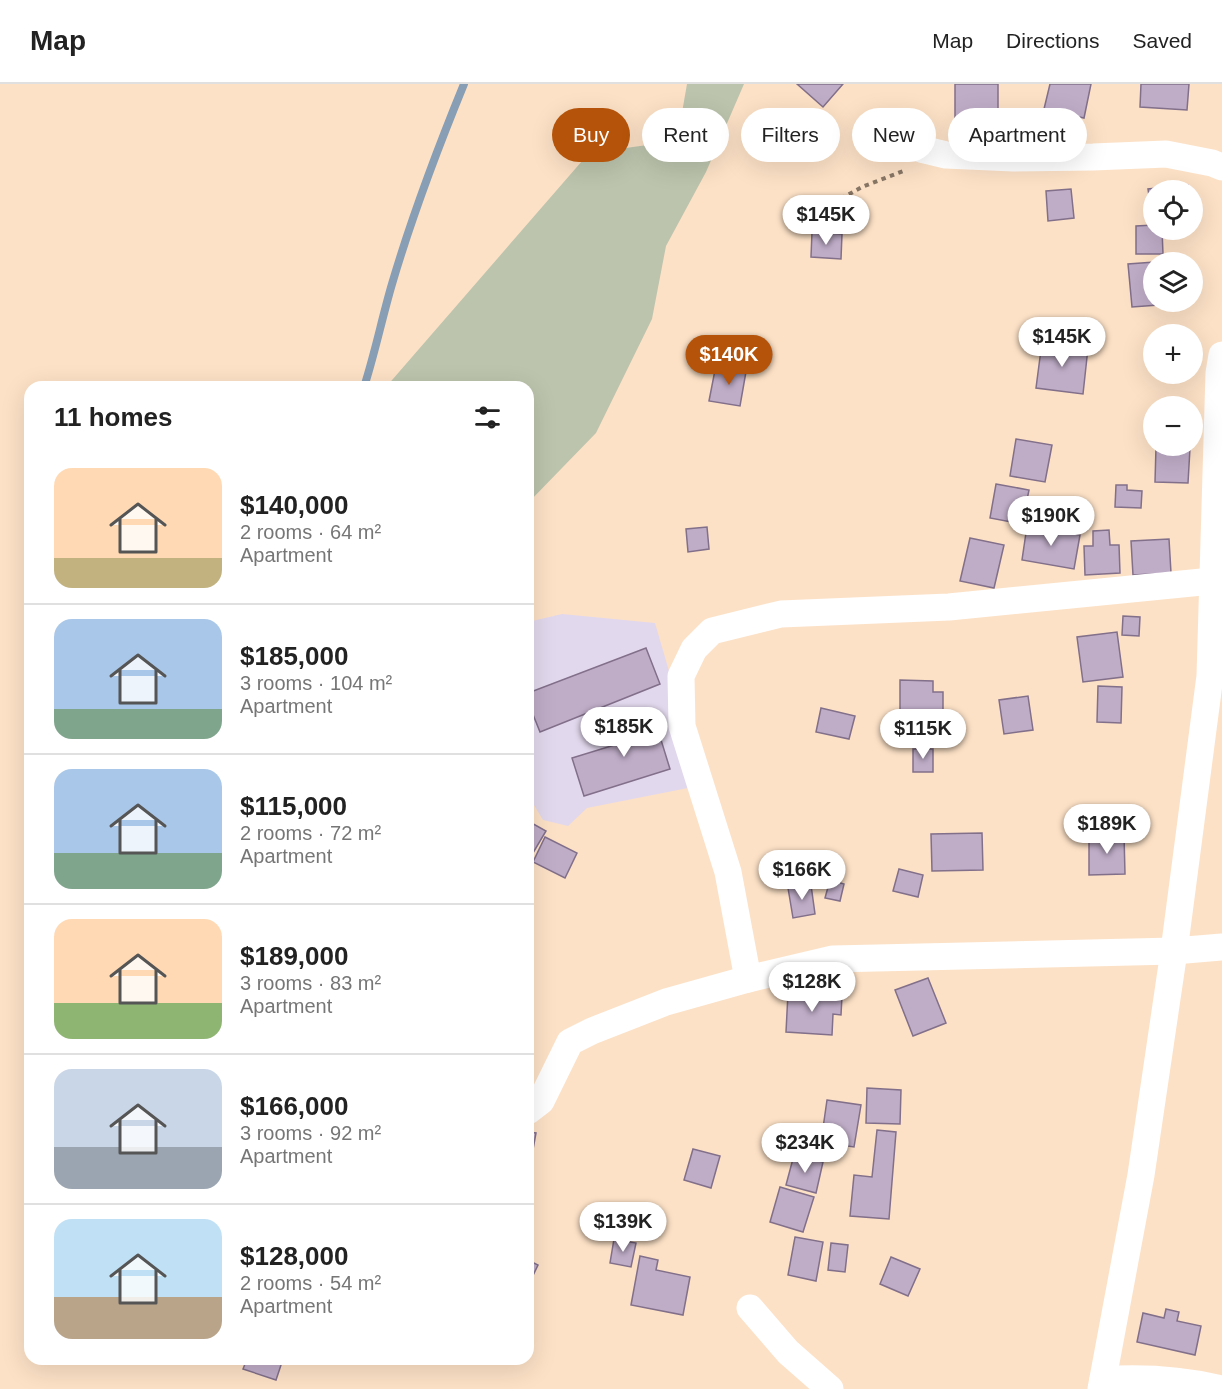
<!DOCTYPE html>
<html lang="en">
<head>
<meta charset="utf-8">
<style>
	body { margin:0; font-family:Helvetica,sans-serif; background:#f6f6f6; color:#222; height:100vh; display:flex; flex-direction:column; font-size:22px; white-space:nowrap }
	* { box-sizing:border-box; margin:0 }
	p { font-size:20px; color:#767676 }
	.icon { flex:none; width:33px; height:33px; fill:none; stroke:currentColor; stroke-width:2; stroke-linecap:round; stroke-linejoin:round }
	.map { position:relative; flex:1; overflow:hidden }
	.side { position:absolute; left:24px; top:297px; width:510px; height:984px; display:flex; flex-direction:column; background:#fff; border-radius:18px; box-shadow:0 6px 24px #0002 }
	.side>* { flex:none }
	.banner { position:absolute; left:552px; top:24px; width:570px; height:54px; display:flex; gap:12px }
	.tools { position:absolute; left:1143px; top:96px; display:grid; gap:12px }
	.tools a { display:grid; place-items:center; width:60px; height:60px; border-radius:50%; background:#fff; box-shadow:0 6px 24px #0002; font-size:30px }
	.price { position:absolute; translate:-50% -51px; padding:0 14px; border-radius:21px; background:#fff; color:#222; font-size:20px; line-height:39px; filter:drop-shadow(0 2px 3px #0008) }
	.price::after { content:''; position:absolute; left:50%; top:36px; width:18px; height:14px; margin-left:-9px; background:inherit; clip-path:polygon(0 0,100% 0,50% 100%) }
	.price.selected { background:#b45309; color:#fff }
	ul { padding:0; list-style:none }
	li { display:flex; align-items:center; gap:18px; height:150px; padding:0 30px }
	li+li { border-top:2px solid #e0e0e0 }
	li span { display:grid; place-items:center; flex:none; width:168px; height:120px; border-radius:18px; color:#555 }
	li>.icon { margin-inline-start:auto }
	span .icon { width:72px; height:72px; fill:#fffc; stroke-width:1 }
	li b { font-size:26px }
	h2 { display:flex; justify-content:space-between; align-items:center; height:72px; padding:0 30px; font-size:26px }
	.chip { padding:0 21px; border-radius:27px; background:#fff; box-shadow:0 6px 24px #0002; font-size:21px; line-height:54px }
	.chip.selected { background:#b45309; color:#fff }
	header { display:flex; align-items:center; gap:36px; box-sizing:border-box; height:84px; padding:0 30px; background:#fff; border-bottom:2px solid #e0e0e0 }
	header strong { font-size:28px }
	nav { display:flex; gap:33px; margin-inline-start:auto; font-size:21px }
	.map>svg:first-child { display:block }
	.education { fill:#e2d8ed }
	.green { fill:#bcc4ad }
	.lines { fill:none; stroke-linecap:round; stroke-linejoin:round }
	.stream { stroke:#879eb5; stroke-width:8 }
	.building { fill:#bfacc7; stroke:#826f8a; stroke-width:1.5 }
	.path { stroke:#887665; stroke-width:4; stroke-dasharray:4.5 4.5; stroke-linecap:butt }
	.street { stroke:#fff; stroke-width:27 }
</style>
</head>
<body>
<header>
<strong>Map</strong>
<nav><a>Map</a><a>Directions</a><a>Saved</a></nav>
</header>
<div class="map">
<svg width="1222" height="1305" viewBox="0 0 1222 1305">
	<rect width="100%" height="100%" fill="#fce1c6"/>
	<!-- education -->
	<path class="education" d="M562,530L655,539L669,587L688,704L587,724L568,742L543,736L528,711V538Z"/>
	<!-- green -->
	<path class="green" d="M687,0H744L706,88L666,162L652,235L596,349L528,419V303H386L589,69L677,57Z"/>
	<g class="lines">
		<!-- stream -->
		<path class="stream" d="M364,303C375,269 382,234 392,200C412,132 437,66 464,0"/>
	</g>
	<!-- building -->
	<g class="building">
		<path d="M797,0H843L823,23Z"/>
		<rect x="955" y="0" width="43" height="37"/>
		<path d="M1050,0H1091L1084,34L1044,25Z"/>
		<path d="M1141,0H1189L1187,26L1140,23Z"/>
		<path d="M1188,101L1189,106H1154V133H1152L1148,105Z"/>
		<path d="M1071,105L1074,134L1048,137L1046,107Z"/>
		<path d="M1154,141V146H1162L1163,170H1136V142Z"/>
		<path d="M812,148L842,150L841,175L811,173Z"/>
		<path d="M1168,177V178H1154V218H1171L1172,220L1132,223L1128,180Z"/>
		<path d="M1042,258L1088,264L1083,310L1036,304Z"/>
		<path d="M735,280L747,282L740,322L709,317L715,286L734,289Z"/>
		<path d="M1016,355L1052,361L1045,398L1010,392Z"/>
		<path d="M1156,363L1190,364L1188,399L1155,398Z"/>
		<path d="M996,400L1029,406L1022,440L990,434Z"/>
		<path d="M1116,401H1127V406L1142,407L1141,424L1115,423Z"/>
		<path d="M1027,442L1080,451L1074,485L1022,476Z"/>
		<path d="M707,443L709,465L688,468L686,445Z"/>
		<path d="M1109,446L1110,461H1119L1120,489L1085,491L1084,462H1093V447Z"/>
		<path d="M970,454L1004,461L994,504L960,497Z"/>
		<path d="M1169,455L1171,489L1133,491L1131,457Z"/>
		<path d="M1123,532L1140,533L1139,552L1122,551Z"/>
		<path d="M1117,548L1123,593L1083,598L1077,553Z"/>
		<path d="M646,564L660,600L540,648L528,618V609Z"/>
		<path d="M900,596L933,597V608H943V626H900Z"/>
		<path d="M1098,602L1122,603L1121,639L1097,638Z"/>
		<path d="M1028,612L1033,646L1004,650L999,616Z"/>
		<path d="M821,624L855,632L849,655L816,648Z"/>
		<path d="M653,630L670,685L584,712L572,674L621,659L615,641Z"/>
		<rect x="913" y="665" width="20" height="23"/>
		<path d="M528,737L546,747L530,774L528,773Z"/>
		<path d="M982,749L983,786L932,787L931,750Z"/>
		<path d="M1124,751L1125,790L1089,791V752Z"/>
		<path d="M545,753L577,769L565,794L533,778Z"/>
		<path d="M899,785L923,791L918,813L893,807Z"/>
		<path d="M830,796L844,800L840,817L825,814Z"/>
		<path d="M811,801L815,830L793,834L788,804Z"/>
		<path d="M928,894L946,939L913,952L895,906Z"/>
		<path d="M788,909L842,912L841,931L833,930L832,951L786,948Z"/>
		<path d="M867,1004L901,1006L900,1040L866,1039Z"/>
		<path d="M827,1016L861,1021L854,1063L821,1058Z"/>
		<path d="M799,1041L817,1045L811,1070L793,1065Z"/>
		<path d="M877,1046L896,1048L889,1135L850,1132L854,1091L872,1093Z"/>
		<path d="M528,1048L536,1049L532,1071L528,1070Z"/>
		<path d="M693,1065L720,1072L711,1104L684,1096Z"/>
		<path d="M794,1071L823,1078L816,1109L786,1101Z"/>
		<path d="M780,1103L814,1113L803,1148L770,1138Z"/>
		<path d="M795,1153L823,1158L816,1197L788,1191Z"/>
		<path d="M614,1155L636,1159L631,1183L610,1179Z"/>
		<path d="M831,1159L848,1161L845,1188L828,1186Z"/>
		<path d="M640,1172L658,1176L656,1186L690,1193L683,1231L631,1221Z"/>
		<path d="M891,1173L920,1185L908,1212L880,1200Z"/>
		<path d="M528,1176L538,1181L528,1202Z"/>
		<path d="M1166,1225L1179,1228L1177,1237L1201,1242L1195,1271L1137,1258L1143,1229L1164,1234Z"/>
		<path d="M247,1275H283L276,1296L243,1285Z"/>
	</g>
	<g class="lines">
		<!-- path -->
		<path class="path" d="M833,119L862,103L906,86"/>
		<!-- street -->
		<g class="street">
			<path d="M908,53L921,65L946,71L1013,74L1093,73L1166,70L1212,79L1222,83"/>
			<path d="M1212,497L949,523L781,530L712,547L694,565L681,592L682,642L728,788L748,895L833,875L1174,867L1222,863"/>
			<path d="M528,1027L541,1017L570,958L592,947L666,918L748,895"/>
			<path d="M750,1224L788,1268L830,1305"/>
			<path d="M1103,1296C1143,1293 1183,1296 1222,1305"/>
			<path d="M1101,1305L1141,1091L1174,867L1210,592L1219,289L1222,271"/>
		</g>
	</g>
</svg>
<div class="tools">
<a><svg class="icon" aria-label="locate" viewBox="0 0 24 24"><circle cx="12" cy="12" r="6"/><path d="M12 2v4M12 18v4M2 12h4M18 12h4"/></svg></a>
<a><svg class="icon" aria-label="layers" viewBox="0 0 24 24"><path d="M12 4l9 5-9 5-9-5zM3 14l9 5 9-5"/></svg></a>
<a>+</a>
<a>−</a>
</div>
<b class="price" style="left:826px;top:162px">$145K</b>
<b class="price" style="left:1062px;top:284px">$145K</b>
<b class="price selected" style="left:729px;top:302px">$140K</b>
<b class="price" style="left:1051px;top:463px">$190K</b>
<b class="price" style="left:624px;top:674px">$185K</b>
<b class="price" style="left:923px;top:676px">$115K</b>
<b class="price" style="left:1107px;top:771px">$189K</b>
<b class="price" style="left:802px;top:817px">$166K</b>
<b class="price" style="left:812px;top:929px">$128K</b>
<b class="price" style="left:805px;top:1090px">$234K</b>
<b class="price" style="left:623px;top:1169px">$139K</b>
<div class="banner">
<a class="chip selected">Buy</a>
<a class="chip">Rent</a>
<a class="chip">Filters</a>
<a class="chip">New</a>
<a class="chip">Apartment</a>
</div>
<section class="side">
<h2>11 homes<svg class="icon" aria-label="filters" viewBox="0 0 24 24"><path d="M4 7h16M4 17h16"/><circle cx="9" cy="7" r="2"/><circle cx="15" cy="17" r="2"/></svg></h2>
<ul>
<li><span style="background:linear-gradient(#ffd9b3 75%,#c2b280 0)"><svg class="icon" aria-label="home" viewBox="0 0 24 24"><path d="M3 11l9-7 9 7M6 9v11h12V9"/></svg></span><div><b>$140,000</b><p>2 rooms · 64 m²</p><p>Apartment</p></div></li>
<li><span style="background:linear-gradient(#a9c7e8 75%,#7fa58c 0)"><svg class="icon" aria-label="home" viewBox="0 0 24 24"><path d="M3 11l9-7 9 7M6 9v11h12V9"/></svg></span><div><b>$185,000</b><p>3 rooms · 104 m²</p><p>Apartment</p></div></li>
<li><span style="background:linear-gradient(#a9c7e8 70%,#7fa58c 0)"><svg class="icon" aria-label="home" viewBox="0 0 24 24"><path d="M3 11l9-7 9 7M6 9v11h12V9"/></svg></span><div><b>$115,000</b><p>2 rooms · 72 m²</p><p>Apartment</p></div></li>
<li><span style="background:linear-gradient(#ffd9b3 70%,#8fb573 0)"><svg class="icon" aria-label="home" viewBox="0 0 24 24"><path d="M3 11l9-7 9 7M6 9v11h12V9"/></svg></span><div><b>$189,000</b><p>3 rooms · 83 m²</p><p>Apartment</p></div></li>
<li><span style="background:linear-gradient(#c9d6e8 65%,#9aa5b1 0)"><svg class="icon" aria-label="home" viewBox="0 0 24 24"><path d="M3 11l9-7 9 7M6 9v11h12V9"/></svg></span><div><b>$166,000</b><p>3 rooms · 92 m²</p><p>Apartment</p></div></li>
<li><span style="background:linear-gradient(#bfe0f5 65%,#b9a48a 0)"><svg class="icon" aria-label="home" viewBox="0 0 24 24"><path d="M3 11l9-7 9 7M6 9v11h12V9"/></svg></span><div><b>$128,000</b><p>2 rooms · 54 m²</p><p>Apartment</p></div></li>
</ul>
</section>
</div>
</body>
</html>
